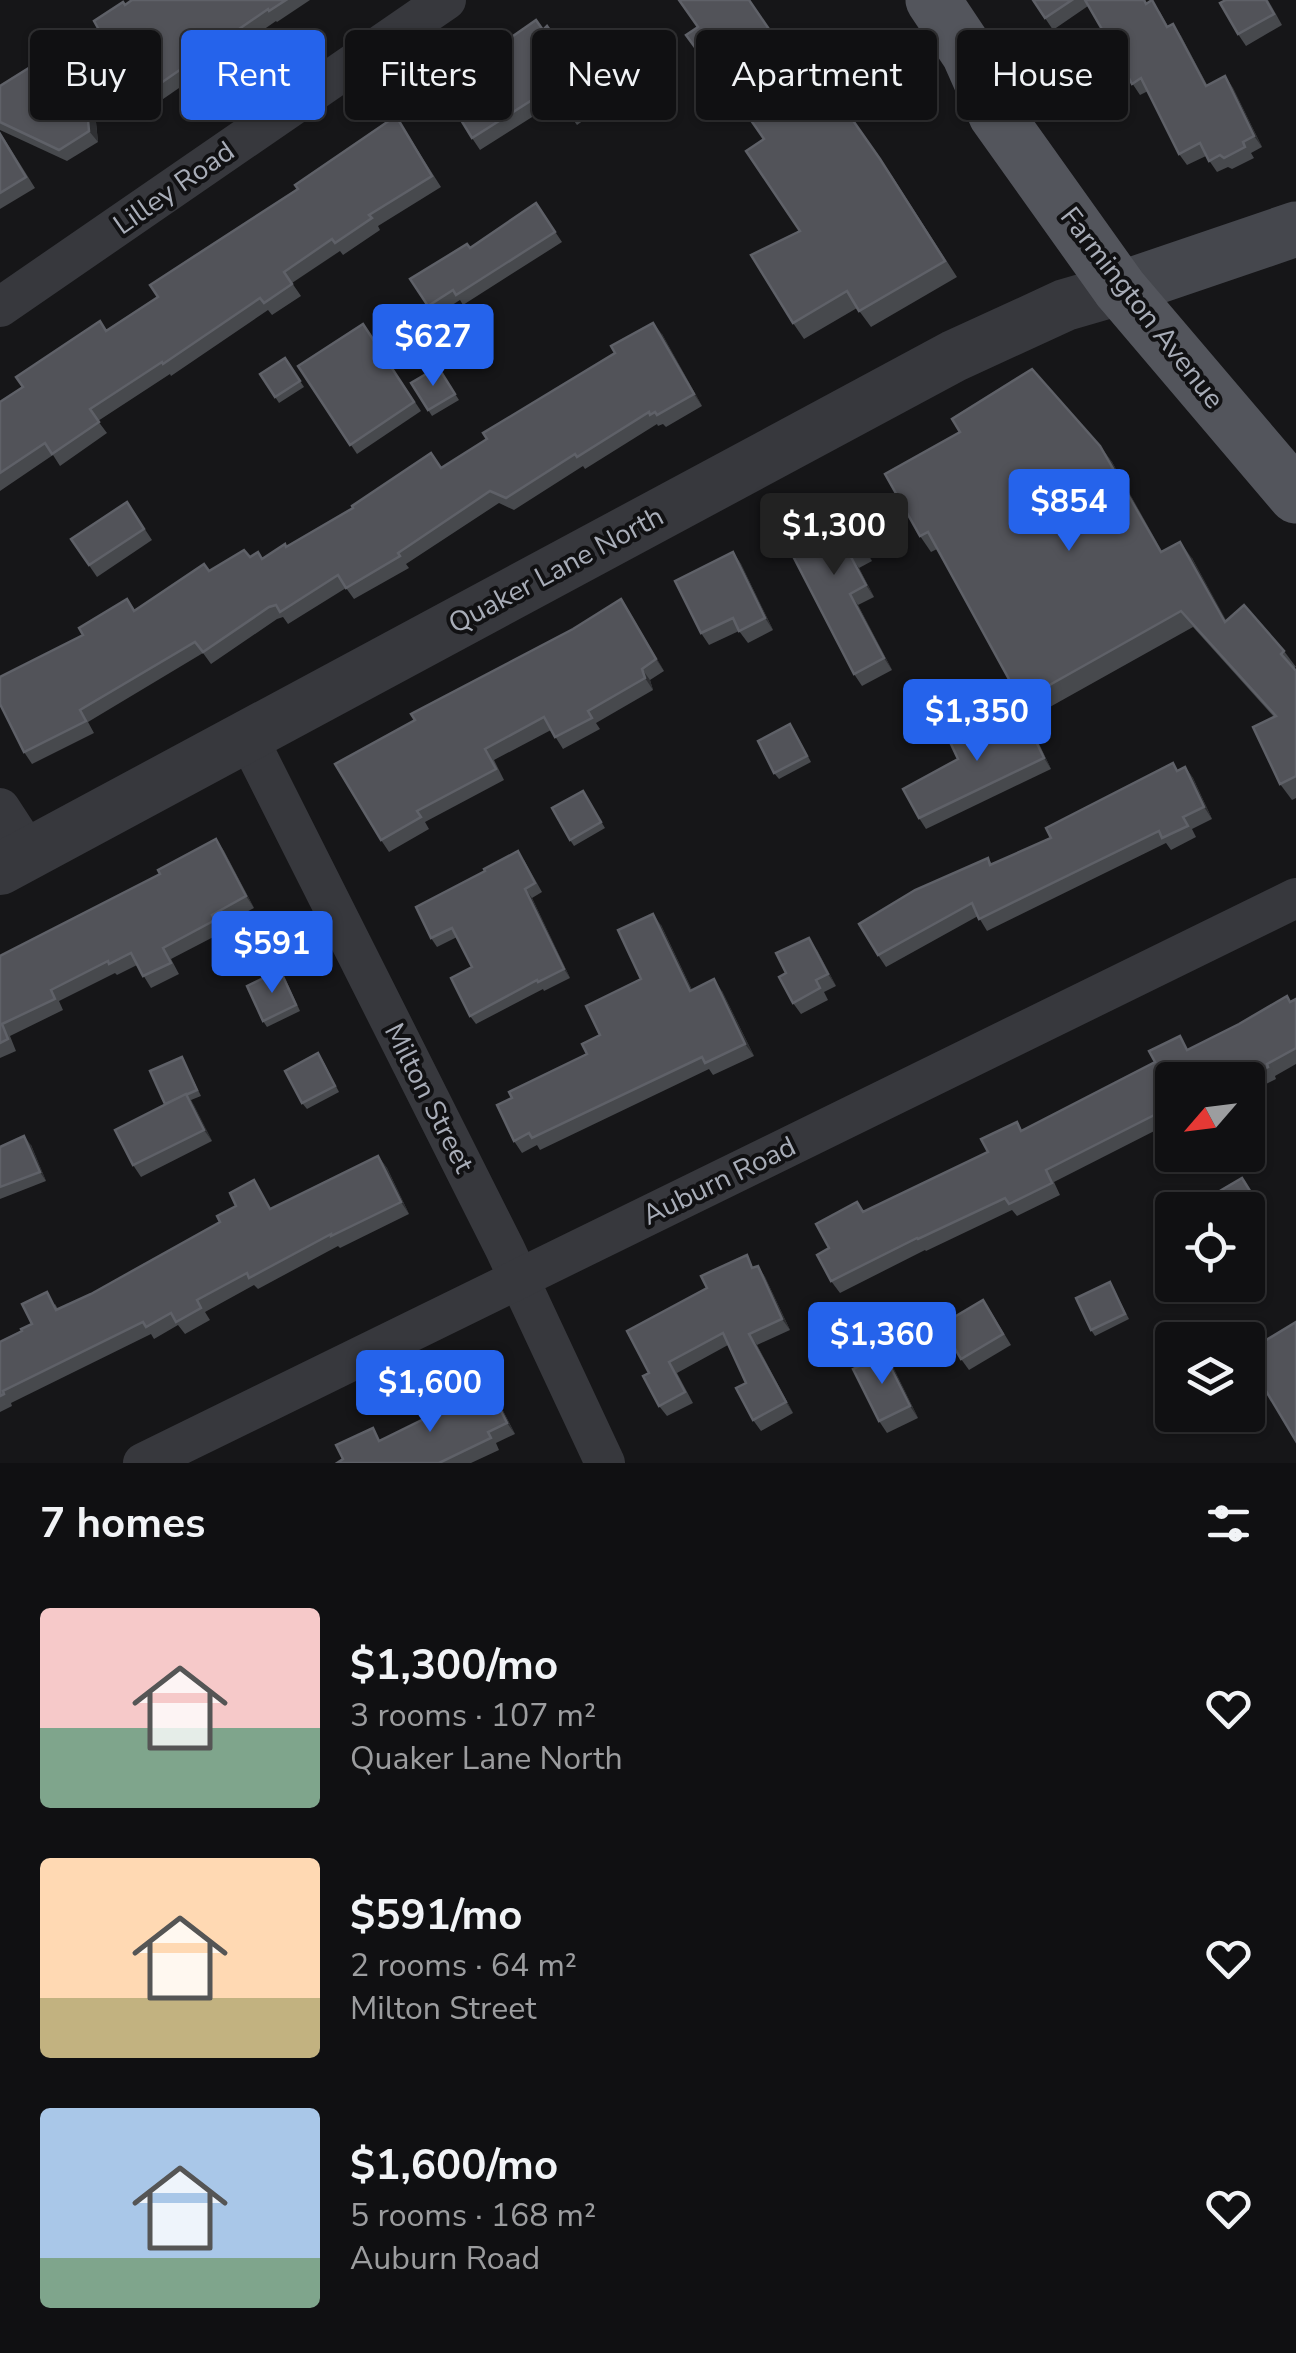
<!DOCTYPE html>
<html lang="en">
<head>
<meta charset="utf-8">
<style>
	body { margin:0; font-family:"Nunito Sans",sans-serif; background:#1e1e20; color:#f1f3f6; height:100vh; display:flex; flex-direction:column; font-size:38px; white-space:nowrap }
	* { box-sizing:border-box; margin:0 }
	p { font-size:32px; color:#9c9d9f }
	.icon { flex:none; width:55px; height:55px; fill:none; stroke:currentColor; stroke-width:2; stroke-linecap:round; stroke-linejoin:round }
	.map { position:relative; height:1463px; overflow:hidden }
	.drawer { display:flex; flex-direction:column; background:#101012; flex:1 }
	.drawer>* { flex:none }
	.top-card { position:absolute; left:30px; top:30px; width:1238px; height:90px; display:flex; gap:20px }
	.needle { width:65px; rotate:242deg }
	.fabs { position:absolute; left:1155px; top:1062px; display:grid; gap:20px }
	.fabs a { display:grid; place-items:center; width:110px; height:110px; border-radius:10px; background:#101012; box-shadow:0 2px 8px #0004,0 0 0 2px #303032; font-size:50px }
	.price { position:absolute; translate:-50% -85px; padding:0 22px; border-radius:10px; background:#2563eb; color:#fff; font-size:32px; line-height:65px; filter:drop-shadow(0 2px 5px #0008) }
	.price::after { content:''; position:absolute; left:50%; top:60px; width:30px; height:22px; margin-left:-15px; background:inherit; clip-path:polygon(0 0,100% 0,50% 100%) }
	.price.selected { background:#222; color:#fff }
	ul { padding:0; list-style:none }
	li { display:flex; align-items:center; gap:30px; height:250px; padding:0 40px }
	li span { display:grid; place-items:center; flex:none; width:280px; height:200px; border-radius:10px; color:#555 }
	li>.icon { margin-inline-start:auto }
	span .icon { width:120px; height:120px; fill:#fffc; stroke-width:1 }
	li b { font-size:42px }
	h2 { display:flex; justify-content:space-between; align-items:center; height:120px; padding:0 40px; font-size:42px }
	.chip { padding:0 35px; border-radius:10px; background:#101012; box-shadow:0 2px 8px #0004,0 0 0 2px #303032; font-size:35px; line-height:90px }
	.chip.selected { background:#2563eb; color:#fff }
	.map>svg:first-child { display:block }
	.lines { fill:none; stroke-linecap:round; stroke-linejoin:round }
	.minor { stroke:#37383d; stroke-width:40 }
	.tertiary { stroke:#37383d; stroke-width:52 }
	.secondary { stroke:#45474d; stroke-width:55 }
	.primary { stroke:#53555c; stroke-width:55 }
	.wall { fill:#47494d }
	.shaded-wall { fill:#2f3033 }
	.building { fill:#525359; stroke:#5f6168; stroke-width:2.5 }
	.labels { text-anchor:middle; dominant-baseline:central; stroke-width:8; stroke-linejoin:round; paint-order:stroke }
	.street-label { font-size:28px; fill:#a8adb8; stroke:#111113 }
</style>
</head>
<body>
<div class="map">
<svg width="1296" height="1463" viewBox="0 0 1296 1463">
	<rect width="100%" height="100%" fill="#161618"/>
	<g class="lines">
		<!-- minor -->
		<g class="minor">
			<path d="M0,307L446,0"/>
			<path d="M247,736L505,1249L605,1463"/>
			<path d="M0,808L30,854"/>
			<path d="M143,1463L1296,898"/>
		</g>
		<!-- tertiary -->
		<path class="tertiary" d="M0,869L954,356L1065,305L1120,289"/>
		<!-- secondary -->
		<path class="secondary" d="M1120,289L1296,229"/>
		<!-- primary -->
		<path class="primary" d="M933,0L969,54L996,115L1120,289L1296,496"/>
	</g>
	<!-- wall -->
	<g class="wall">
		<path d="M132,0H310L277,22L276,21L140,115L88,37L99,30Z"/>
		<path d="M1033,0H1145L1147,3L1160,12L1168,26L1173,24L1181,36L1207,85L1225,76L1233,88L1262,147L1251,153L1254,158L1232,169L1228,167L1217,172L1206,156L1187,165L1179,154L1148,91L1140,95L1130,80L1118,86L1110,75V43L1088,6L1053,30Z"/>
		<path d="M1226,0H1268L1282,25L1246,46L1238,34Z"/>
		<path d="M698,27L819,102L892,176L957,277L871,327L857,308L804,339L793,323L800,231L764,139L725,83L722,85L686,35Z"/>
		<path d="M543,30L588,85L587,88L601,108L577,125L566,110L555,118L548,107L480,150L472,138Z"/>
		<path d="M89,53L98,142L67,161L0,130V86L51,61Z"/>
		<path d="M396,116L441,187L378,226L380,230L343,255L340,251L292,283L301,296L272,315L268,310L171,376L170,374L98,421L107,433L60,466L53,455L0,491V402L23,387L100,321L106,330L158,297L298,189Z"/>
		<path d="M0,132L35,188L0,209Z"/>
		<path d="M536,203L562,242L463,305L460,300L435,316L410,279L470,248Z"/>
		<path d="M363,324L421,411L357,454L298,366Z"/>
		<path d="M662,334L702,406L666,427L663,424L658,426L657,424L585,469L583,466L514,510L499,503L406,564L409,568L354,599L346,588L288,624L283,617L277,619L211,664L203,653L88,722L94,733L32,764L24,752L83,635L127,599L135,610L209,571L250,557L262,559L286,547L441,468Z"/>
		<path d="M285,358L304,387L279,403L260,374Z"/>
		<path d="M438,367L459,400L432,416L411,383Z"/>
		<path d="M1100,446L1112,462L1162,552L1192,558L1226,621L1284,651L1296,667L1294,668L1296,671V798L1292,800L1280,784L1274,717L1193,627L1032,717L1021,701L937,549L931,552L920,536Z"/>
		<path d="M836,498L844,510L872,561L859,568L874,597L858,605L892,670L862,686L854,674Z"/>
		<path d="M127,502L152,540L97,577L71,539Z"/>
		<path d="M733,552L741,564L773,630L748,643L739,631L709,645L701,633Z"/>
		<path d="M621,599L664,671L650,680L653,690L596,723L600,729L563,749L551,730L494,760L504,780L425,822L429,829L389,852L381,840L415,720L573,629Z"/>
		<path d="M1021,710L1028,721L1051,769L926,829L919,818L958,759Z"/>
		<path d="M794,730L811,762L779,779L774,773Z"/>
		<path d="M1185,767L1193,778L1212,819L1192,829L1196,837L1171,850L1166,843L987,931L978,916L886,967L878,955L988,858L992,864L1051,838Z"/>
		<path d="M583,791L605,828L574,846L570,840Z"/>
		<path d="M216,839L224,851L254,908L220,926L223,932L171,959L179,974L151,988L137,965L117,975L115,973L59,1001L63,1010L10,1036L16,1051L0,1058V956L160,874Z"/>
		<path d="M524,860L542,892L532,898L570,978L544,991L543,989L476,1024L470,1016L472,967L457,937L437,947L431,938Z"/>
		<path d="M661,925L692,990L722,991L754,1056L713,1075L709,1069L540,1150L537,1145L522,1153L514,1141L512,1098L587,1054L641,979Z"/>
		<path d="M817,950L836,986L824,992L828,1000L801,1014L793,1003L786,973Z"/>
		<path d="M284,976L300,1011L267,1027L263,1021Z"/>
		<path d="M1296,999V1064L1275,1076L1276,1079L1248,1093V1080H1172V1122L1054,1182L1060,1195L1017,1216L1012,1210L926,1251L925,1250L840,1293L831,1281L829,1248L857,1202L864,1212L988,1152L1023,1130L1188,1049Z"/>
		<path d="M182,1057L201,1096L191,1100L212,1141L141,1177L133,1165L165,1104Z"/>
		<path d="M322,1059L339,1092L307,1109L302,1103Z"/>
		<path d="M31,1145L46,1181L0,1199V1147Z"/>
		<path d="M378,1156L387,1168L409,1214L340,1248L338,1246L258,1289L254,1285L205,1312L210,1320L185,1334L178,1325L154,1339L151,1334L11,1403L12,1406L0,1412V1342L22,1331L55,1304L58,1309L91,1294L220,1222L236,1206L254,1180L271,1209Z"/>
		<path d="M1242,1178L1264,1213L1248,1223V1210Z"/>
		<path d="M758,1266L765,1277L790,1330L757,1345L793,1413L761,1431L753,1420L746,1383L728,1345L677,1373L693,1403L667,1416L659,1406L649,1373Z"/>
		<path d="M1110,1282L1129,1319L1095,1336L1091,1330Z"/>
		<path d="M991,1312L1011,1345L969,1370L961,1359Z"/>
		<path d="M892,1365L918,1418L887,1433L879,1421Z"/>
		<path d="M497,1399L515,1434L496,1443L499,1450L471,1463H337L381,1439Z"/>
	</g>
	<!-- shaded-wall -->
	<g class="shaded-wall">
		<path d="M1173,24L1181,36L1214,98L1206,86Z"/>
		<path d="M81,41L89,53L98,142L89,131Z"/>
		<path d="M1225,76L1233,88L1262,147L1254,136Z"/>
		<path d="M653,323L662,334L702,406L694,394Z"/>
		<path d="M1100,446L1112,462L1172,569L1161,552Z"/>
		<path d="M836,498L844,510L872,561L864,550Z"/>
		<path d="M1180,542L1192,558L1236,638L1225,622Z"/>
		<path d="M733,552L741,564L773,630L765,618Z"/>
		<path d="M851,557L859,568L874,597L866,585Z"/>
		<path d="M850,594L858,605L892,670L884,658Z"/>
		<path d="M621,599L629,611L664,671L656,659Z"/>
		<path d="M642,669L650,680L653,690L645,678Z"/>
		<path d="M1021,710L1028,721L1051,769L1044,758Z"/>
		<path d="M1185,767L1193,778L1212,819L1204,807Z"/>
		<path d="M216,839L224,851L254,908L246,896Z"/>
		<path d="M525,889L532,898L570,978L564,969Z"/>
		<path d="M653,914L661,925L698,1003L690,991Z"/>
		<path d="M809,938L817,950L836,986L828,974Z"/>
		<path d="M714,979L722,991L754,1056L745,1044Z"/>
		<path d="M186,1094L194,1105L212,1141L204,1130Z"/>
		<path d="M24,1136L31,1145L46,1181L40,1172Z"/>
		<path d="M378,1156L387,1168L409,1214L401,1202Z"/>
		<path d="M758,1266L765,1277L790,1330L782,1319Z"/>
		<path d="M749,1334L757,1345L793,1413L786,1402Z"/>
		<path d="M884,1354L892,1365L918,1418L910,1406Z"/>
		<path d="M489,1387L497,1399L515,1434L507,1423Z"/>
	</g>
	<!-- building -->
	<g class="building">
		<path d="M132,0H286L269,11L268,9L132,103L88,37L99,30L94,21L123,2L125,5Z"/>
		<path d="M679,0H749L819,102L833,92L880,159L945,261L859,311L847,291L793,323L751,255L800,231L746,151L764,139L714,67L711,69L686,35L698,27Z"/>
		<path d="M1033,0H1072L1045,18Z"/>
		<path d="M1085,0H1144L1146,4L1152,0L1167,27L1173,24L1206,86L1225,76L1254,136L1243,142L1245,147L1224,158L1220,155L1209,161L1200,143L1179,154L1141,78L1132,84L1123,67L1110,75L1096,51L1110,43Z"/>
		<path d="M1226,0H1266L1274,14L1238,34L1220,3Z"/>
		<path d="M536,20L543,30L547,26L580,73L579,76L593,96L569,113L558,98L547,106L540,95L472,138L447,97L446,82L505,45L503,43Z"/>
		<path d="M81,41L89,131L59,150L0,122V86L48,56L51,61Z"/>
		<path d="M396,116L432,176L369,215L372,218L335,243L332,239L284,272L292,284L264,303L260,298L163,364L162,362L90,409L99,422L52,454L45,443L0,473V402L23,387L16,377L100,321L106,331L158,297L150,285L298,189L295,185Z"/>
		<path d="M0,134L26,177L0,193Z"/>
		<path d="M536,203L555,232L456,295L453,290L428,306L410,279L467,244L470,248Z"/>
		<path d="M653,323L694,394L657,415L655,412L650,415L649,412L577,457L575,454L506,498L490,491L398,553L400,556L346,588L338,575L280,612L276,605L269,607L203,652L195,642L80,710L86,721L24,752L0,704V677L83,635L79,628L127,599L134,611L204,564L209,571L244,550L250,557L258,552L262,559L285,544L286,547L353,508L352,506L431,453L441,468L487,439L483,433L615,353L611,346Z"/>
		<path d="M363,324L414,402L350,445L298,366Z"/>
		<path d="M285,358L300,381L275,397L260,374Z"/>
		<path d="M438,367L455,394L428,410L411,383Z"/>
		<path d="M1032,369L1100,446L1161,552L1180,542L1225,622L1244,605L1284,651L1281,654L1296,671V776L1280,784L1253,727L1276,716L1181,611L1021,701L928,532L920,536L885,474L960,432L952,419Z"/>
		<path d="M836,498L864,550L851,557L866,585L850,594L884,658L854,674L779,529Z"/>
		<path d="M127,502L144,529L89,565L71,539Z"/>
		<path d="M733,552L765,618L739,631L733,618L701,633L675,581Z"/>
		<path d="M621,599L656,659L642,669L645,678L588,711L592,718L555,737L544,717L485,749L496,769L417,811L421,817L381,840L335,764L415,720L411,714L573,629Z"/>
		<path d="M1021,710L1044,758L919,818L903,789L958,759L951,744Z"/>
		<path d="M790,724L807,756L774,773L758,741Z"/>
		<path d="M1173,763L1177,771L1185,767L1204,807L1183,817L1188,826L1162,838L1159,831L979,919L972,903L878,955L859,924L915,890L988,858L990,865L1051,838L1046,828Z"/>
		<path d="M583,791L601,822L570,840L552,808Z"/>
		<path d="M216,839L246,896L212,915L215,920L163,948L171,963L143,976L131,953L109,964L108,961L51,990L55,999L2,1024L8,1039L0,1043V956L160,874L158,870Z"/>
		<path d="M518,851L535,883L525,889L564,969L538,982L537,980L470,1016L451,978L472,967L452,928L431,938L416,907L485,871L484,869Z"/>
		<path d="M653,914L690,991L714,979L745,1044L705,1063L702,1057L532,1138L529,1133L514,1141L497,1105L512,1098L509,1092L587,1054L582,1044L600,1035L586,1006L641,979L618,930Z"/>
		<path d="M809,938L828,974L816,980L820,988L793,1003L779,977L786,973L776,953Z"/>
		<path d="M280,970L296,1005L263,1021L247,986Z"/>
		<path d="M1287,996L1290,1002L1296,999V1048L1267,1064L1268,1067L1242,1080H1172V1106L1046,1170L1052,1183L1009,1204L1005,1198L918,1239L917,1238L831,1281L817,1255L829,1248L816,1224L857,1202L863,1212L988,1152L981,1139L1017,1122L1021,1131L1155,1062L1149,1051L1180,1036L1187,1050L1239,1024Z"/>
		<path d="M318,1053L335,1086L302,1103L285,1071Z"/>
		<path d="M182,1057L197,1090L165,1104L150,1071Z"/>
		<path d="M186,1094L204,1130L133,1165L115,1130Z"/>
		<path d="M24,1136L40,1172L0,1187V1147Z"/>
		<path d="M378,1156L401,1202L331,1236V1234L249,1278L247,1273L197,1300L201,1308L176,1322L171,1313L146,1327L143,1322L3,1391L4,1394L0,1396V1342L22,1331L21,1329L32,1324L22,1304L47,1292L56,1310L91,1294L220,1222L217,1216L236,1206L230,1193L254,1180L270,1209Z"/>
		<path d="M1242,1178L1260,1207L1248,1215V1210H1215L1208,1198Z"/>
		<path d="M747,1255L752,1268L758,1266L782,1319L749,1334L786,1402L753,1420L736,1388L746,1383L723,1333L669,1362L685,1392L659,1406L643,1376L649,1373L627,1331L707,1288L701,1276Z"/>
		<path d="M1110,1282L1125,1314L1091,1330L1076,1298Z"/>
		<path d="M983,1300L1003,1334L961,1359L941,1325Z"/>
		<path d="M1296,1322V1441L1248,1361V1351Z"/>
		<path d="M884,1354L910,1406L879,1421L853,1369Z"/>
		<path d="M489,1387L507,1423L488,1432L491,1438L439,1463H337L343,1459L336,1445L373,1428L379,1441Z"/>
	</g>
	<g class="labels">
		<!-- street labels -->
		<g class="street-label">
			<text transform="translate(174 188) rotate(-35)">Lilley Road</text>
			<text transform="translate(1142 308) rotate(52)">Farmington Avenue</text>
			<text transform="translate(556 570) rotate(-28)">Quaker Lane North</text>
			<text transform="translate(429 1098) rotate(63)">Milton Street</text>
			<text transform="translate(719 1181) rotate(-26)">Auburn Road</text>
		</g>
	</g>
</svg>
<div class="fabs">
<a><svg class="needle" viewBox="-14 -14 28 28"><path d="M0-13l5 13h-10z" fill="#e53935"/><path d="M0 13l5-13h-10z" fill="#9c9d9f"/></svg></a>
<a><svg class="icon" aria-label="locate" viewBox="0 0 24 24"><circle cx="12" cy="12" r="6"/><path d="M12 2v4M12 18v4M2 12h4M18 12h4"/></svg></a>
<a><svg class="icon" aria-label="layers" viewBox="0 0 24 24"><path d="M12 4l9 5-9 5-9-5zM3 14l9 5 9-5"/></svg></a>
</div>
<b class="price" style="left:433px;top:389px">$627</b>
<b class="price" style="left:1069px;top:554px">$854</b>
<b class="price selected" style="left:834px;top:578px">$1,300</b>
<b class="price" style="left:977px;top:764px">$1,350</b>
<b class="price" style="left:272px;top:996px">$591</b>
<b class="price" style="left:882px;top:1387px">$1,360</b>
<b class="price" style="left:430px;top:1435px">$1,600</b>
<div class="top-card">
<a class="chip">Buy</a>
<a class="chip selected">Rent</a>
<a class="chip">Filters</a>
<a class="chip">New</a>
<a class="chip">Apartment</a>
<a class="chip">House</a>
</div>
</div>
<section class="drawer">
<h2>7 homes<svg class="icon" aria-label="filters" viewBox="0 0 24 24"><path d="M4 7h16M4 17h16"/><circle cx="9" cy="7" r="2"/><circle cx="15" cy="17" r="2"/></svg></h2>
<ul>
<li><span style="background:linear-gradient(#f6c9c9 60%,#7fa58c 0)"><svg class="icon" aria-label="home" viewBox="0 0 24 24"><path d="M3 11l9-7 9 7M6 9v11h12V9"/></svg></span><div><b>$1,300/mo</b><p>3 rooms · 107 m²</p><p>Quaker Lane North</p></div><svg class="icon" aria-label="heart" viewBox="0 0 24 24"><path d="M12 20l-8-8c-3-5 5-10 8-4 3-6 11-1 8 4z"/></svg></li>
<li><span style="background:linear-gradient(#ffd9b3 70%,#c2b280 0)"><svg class="icon" aria-label="home" viewBox="0 0 24 24"><path d="M3 11l9-7 9 7M6 9v11h12V9"/></svg></span><div><b>$591/mo</b><p>2 rooms · 64 m²</p><p>Milton Street</p></div><svg class="icon" aria-label="heart" viewBox="0 0 24 24"><path d="M12 20l-8-8c-3-5 5-10 8-4 3-6 11-1 8 4z"/></svg></li>
<li><span style="background:linear-gradient(#a9c7e8 75%,#7fa58c 0)"><svg class="icon" aria-label="home" viewBox="0 0 24 24"><path d="M3 11l9-7 9 7M6 9v11h12V9"/></svg></span><div><b>$1,600/mo</b><p>5 rooms · 168 m²</p><p>Auburn Road</p></div><svg class="icon" aria-label="heart" viewBox="0 0 24 24"><path d="M12 20l-8-8c-3-5 5-10 8-4 3-6 11-1 8 4z"/></svg></li>
</ul>
</section>
</body>
</html>
